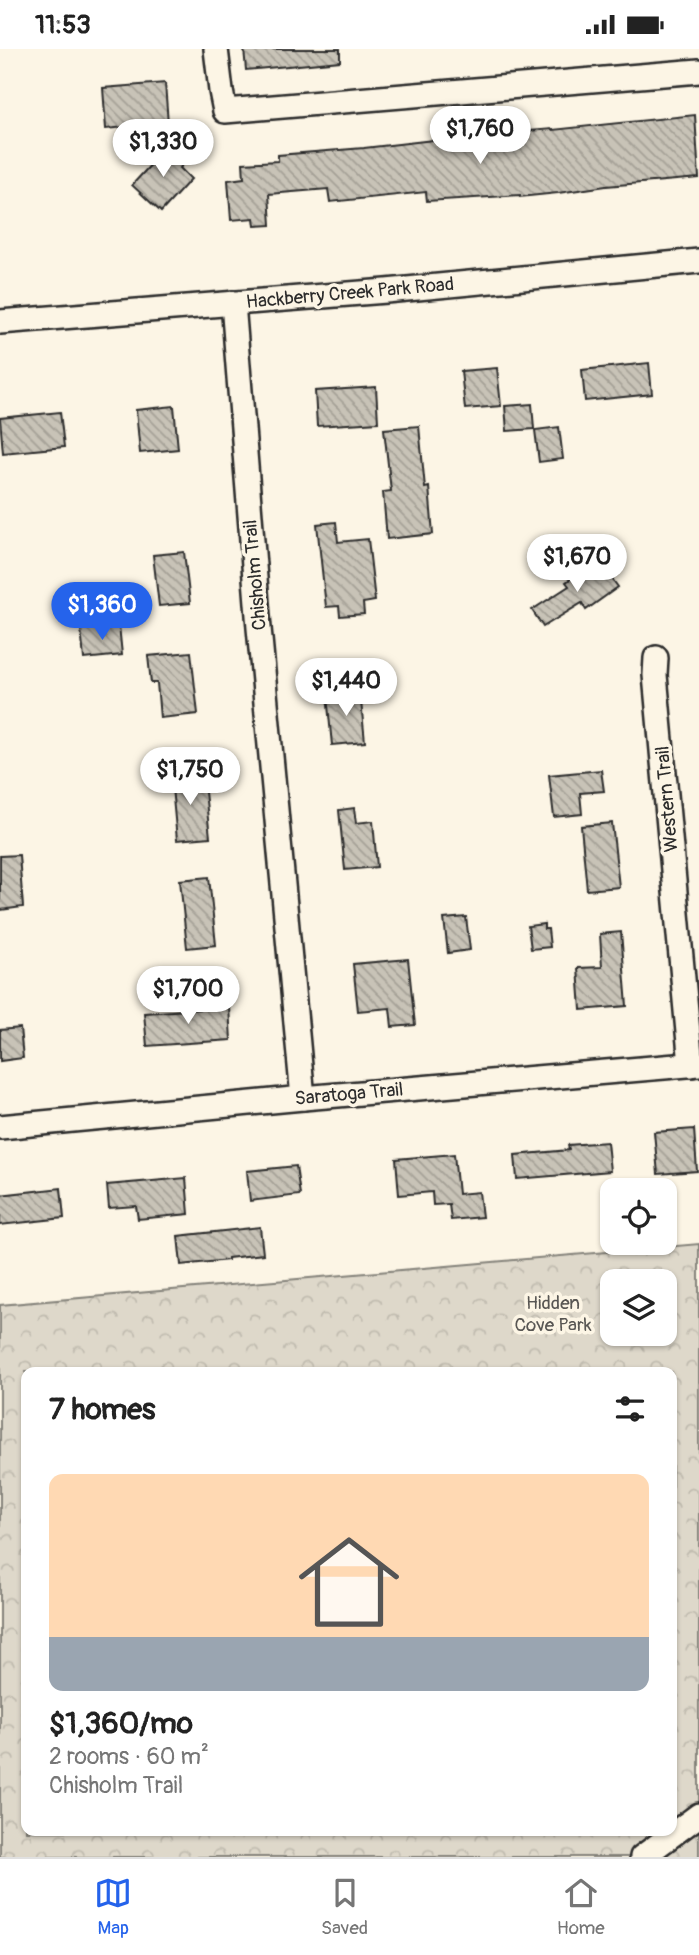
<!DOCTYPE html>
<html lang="en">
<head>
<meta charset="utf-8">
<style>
	body { margin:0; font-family:Pangolin,sans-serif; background:#f2f2f2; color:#222; height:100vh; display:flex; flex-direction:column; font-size:26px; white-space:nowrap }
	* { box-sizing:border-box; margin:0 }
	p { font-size:23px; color:#767676 }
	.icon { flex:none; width:38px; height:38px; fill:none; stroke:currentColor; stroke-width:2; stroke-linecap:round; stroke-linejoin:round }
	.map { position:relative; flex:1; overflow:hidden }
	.details { position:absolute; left:21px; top:1318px; width:656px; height:469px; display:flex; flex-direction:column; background:#fff; border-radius:14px; box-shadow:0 2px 5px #0004 }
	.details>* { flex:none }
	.controls { position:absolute; left:600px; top:1129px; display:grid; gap:14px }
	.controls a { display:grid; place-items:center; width:77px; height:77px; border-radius:14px; background:#fff; box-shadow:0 2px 5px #0004; font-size:35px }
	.price { position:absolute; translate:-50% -60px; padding:0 16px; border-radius:24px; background:#fff; color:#222; font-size:23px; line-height:46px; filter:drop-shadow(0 2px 4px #0008) }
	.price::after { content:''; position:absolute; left:50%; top:42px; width:21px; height:16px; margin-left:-10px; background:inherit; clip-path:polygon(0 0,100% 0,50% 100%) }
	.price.active { background:#2563eb; color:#fff }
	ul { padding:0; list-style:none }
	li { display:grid; align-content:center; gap:14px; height:371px; padding:0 28px }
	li+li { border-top:2px solid #e0e0e0 }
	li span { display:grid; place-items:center; height:217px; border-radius:14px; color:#555 }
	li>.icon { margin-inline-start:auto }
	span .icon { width:126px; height:126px; fill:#fffc; stroke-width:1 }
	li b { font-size:30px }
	h2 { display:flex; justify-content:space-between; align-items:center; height:84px; padding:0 28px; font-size:30px }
	.status { display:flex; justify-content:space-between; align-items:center; height:49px; padding:0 35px; background:#fff; direction:ltr }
	.status svg { height:19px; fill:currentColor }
	.dock { display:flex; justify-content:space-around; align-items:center; height:98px; border-top:2px solid #e0e0e0; background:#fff; font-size:19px; color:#767676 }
	.dock a { display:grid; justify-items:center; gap:4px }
	.dock .active { color:#2563eb }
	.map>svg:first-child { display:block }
	.park { fill:url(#park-crowns); stroke:#84827a; stroke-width:2; fill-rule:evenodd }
	.building { fill:url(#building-back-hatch); stroke:#2b2b2b; stroke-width:2 }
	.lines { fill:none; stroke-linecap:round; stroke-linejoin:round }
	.minor-casing { stroke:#2b2b2b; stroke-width:28 }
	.minor { stroke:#fcf5e5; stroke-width:23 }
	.labels { text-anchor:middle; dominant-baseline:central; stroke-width:7; stroke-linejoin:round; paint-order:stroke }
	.street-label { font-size:19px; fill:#2b2b2b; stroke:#fcf5e5 }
	.park-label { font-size:19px; fill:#585653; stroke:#fcf5e5 }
</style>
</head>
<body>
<div class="status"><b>11:53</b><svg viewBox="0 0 49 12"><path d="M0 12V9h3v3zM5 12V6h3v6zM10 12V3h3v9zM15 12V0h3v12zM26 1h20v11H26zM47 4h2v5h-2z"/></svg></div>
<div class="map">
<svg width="699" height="1808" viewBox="0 0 699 1808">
	<defs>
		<pattern id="park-crowns" width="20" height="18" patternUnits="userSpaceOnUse" patternTransform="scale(1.75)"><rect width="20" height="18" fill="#ded8ca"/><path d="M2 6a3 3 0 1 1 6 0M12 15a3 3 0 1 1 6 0" fill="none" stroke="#bfbaae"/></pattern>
		<pattern id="building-back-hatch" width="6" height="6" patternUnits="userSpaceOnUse" patternTransform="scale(1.75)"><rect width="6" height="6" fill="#c8c3b7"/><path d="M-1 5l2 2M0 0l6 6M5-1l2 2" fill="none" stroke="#a39f95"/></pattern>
	</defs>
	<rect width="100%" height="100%" fill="#fcf5e5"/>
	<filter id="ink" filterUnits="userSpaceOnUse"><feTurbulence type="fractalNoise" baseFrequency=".0143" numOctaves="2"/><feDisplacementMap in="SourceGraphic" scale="14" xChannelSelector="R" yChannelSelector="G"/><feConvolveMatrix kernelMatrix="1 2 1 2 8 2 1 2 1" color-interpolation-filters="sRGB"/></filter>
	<g filter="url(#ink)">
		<!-- park -->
		<path class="park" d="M699,1195V1808H0V1256ZM612,1232H665V1284H612ZM26,1323H672V1782H26Z"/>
		<!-- building -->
		<g class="building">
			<path d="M244,0H340V12L246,21Z"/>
			<path d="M165,34L168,74L106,80L103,39Z"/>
			<path d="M695,66L699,129L606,137L558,144L520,148V146L427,152L426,143L330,153L328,140L269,145L271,176L255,177L254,169L231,171L228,131L244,129L243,114L278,112V106L364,99L468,87L553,80V81Z"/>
			<path d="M168,97L186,112L180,119L191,130L161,163L132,136Z"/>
			<path d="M649,314L652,345L585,352L582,321Z"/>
			<path d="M497,319L501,357L465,360L461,322Z"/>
			<path d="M376,338L378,373L317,377L315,342Z"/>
			<path d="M532,355L534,380L507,382L505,357Z"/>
			<path d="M174,357L178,400L140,404L136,361Z"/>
			<path d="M60,363L64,398L3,404L0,369Z"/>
			<path d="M419,377L425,439L429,438L433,485L387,490L383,443L391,442L384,380Z"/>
			<path d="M559,378L563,410L539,413L535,381Z"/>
			<path d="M336,473L338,493L368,490L375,552L363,554L364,565L340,567L339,557L326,558L317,475Z"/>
			<path d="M184,503L190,554L159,557L153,506Z"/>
			<path d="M598,511L618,538L586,561L582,554L543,578L532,561L569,537L566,533Z"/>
			<path d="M119,576L122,606L84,610L81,580Z"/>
			<path d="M191,603L198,665L160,669L157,634H151L148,607Z"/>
			<path d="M360,642L365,693L332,696L327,646Z"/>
			<path d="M601,721L604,742L580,744L582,765L554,768L549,726Z"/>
			<path d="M203,725L210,788L177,791L171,728Z"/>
			<path d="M354,759L356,774L373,772L377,818L345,821L339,761Z"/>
			<path d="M612,774L619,838L587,841L581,777Z"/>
			<path d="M19,806L23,858L0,861V807Z"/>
			<path d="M209,828L216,896L187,899L180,831Z"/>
			<path d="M466,868L470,901L448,904L444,870Z"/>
			<path d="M544,875V880H548L550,898L531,900L528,877Z"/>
			<path d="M621,883L627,957L581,961L578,919L602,918L600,885Z"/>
			<path d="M408,910L415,976L392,978L390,959L358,962L353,915Z"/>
			<path d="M229,958L231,991L147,997L144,964Z"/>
			<path d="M20,979L23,1009L0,1012V981Z"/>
			<path d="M694,1080L697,1122L658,1125L654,1083Z"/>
			<path d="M607,1093L610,1122L517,1130L515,1106L569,1101L568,1096Z"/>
			<path d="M454,1105L458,1145L479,1143L482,1168L451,1171L449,1155L433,1156L432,1143L399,1146L396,1110Z"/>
			<path d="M296,1117L300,1146L250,1152L247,1122Z"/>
			<path d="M186,1129L189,1165L138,1170L136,1157L109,1159L107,1136Z"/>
			<path d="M61,1139L64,1169L0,1176V1146Z"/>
			<path d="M260,1178L263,1205L228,1209V1211L181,1216L178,1187Z"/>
		</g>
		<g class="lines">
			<defs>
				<g id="minor">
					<path d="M216,0L221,42L225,62L699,22"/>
					<path d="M233,254L259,579L303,1049"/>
					<path d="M0,273L386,242L699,212"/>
					<path d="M656,609L655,626L691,1016"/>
					<path d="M0,1078L303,1049L699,1015"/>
					<path d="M642,1808L699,1766"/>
				</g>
			</defs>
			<!-- minor casing -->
			<use href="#minor" class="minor-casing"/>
			<!-- minor -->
			<use href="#minor" class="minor"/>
		</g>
	</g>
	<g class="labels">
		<!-- street labels -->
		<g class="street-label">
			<text transform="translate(350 244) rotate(-5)">Hackberry Creek Park Road</text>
			<text transform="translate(255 526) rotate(-95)">Chisholm Trail</text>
			<text transform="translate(667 750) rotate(-95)">Western Trail</text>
			<text transform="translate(349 1045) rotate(-5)">Saratoga Trail</text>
		</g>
		<!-- park labels -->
		<g class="park-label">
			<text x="553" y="1254">Hidden<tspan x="553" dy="22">Cove Park</tspan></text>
		</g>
	</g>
</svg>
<div class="controls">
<a><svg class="icon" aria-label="locate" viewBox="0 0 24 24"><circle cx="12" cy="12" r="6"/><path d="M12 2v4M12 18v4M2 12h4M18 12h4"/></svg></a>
<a><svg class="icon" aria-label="layers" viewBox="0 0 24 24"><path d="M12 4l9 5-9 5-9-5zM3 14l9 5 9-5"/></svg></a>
</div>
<b class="price" style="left:480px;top:117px">$1,760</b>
<b class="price" style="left:163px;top:130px">$1,330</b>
<b class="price" style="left:577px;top:545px">$1,670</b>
<b class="price active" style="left:102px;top:593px">$1,360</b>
<b class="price" style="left:346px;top:669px">$1,440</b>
<b class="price" style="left:190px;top:758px">$1,750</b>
<b class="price" style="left:188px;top:977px">$1,700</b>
<section class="details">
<h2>7 homes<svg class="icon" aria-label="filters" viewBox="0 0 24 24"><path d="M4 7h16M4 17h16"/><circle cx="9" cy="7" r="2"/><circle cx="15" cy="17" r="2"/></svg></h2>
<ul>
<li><span style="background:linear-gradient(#ffd9b3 75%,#9aa5b1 0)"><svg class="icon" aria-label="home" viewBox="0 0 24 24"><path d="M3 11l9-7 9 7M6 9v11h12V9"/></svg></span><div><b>$1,360/mo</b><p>2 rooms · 60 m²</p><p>Chisholm Trail</p></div></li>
</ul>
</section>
</div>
<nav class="dock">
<a class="active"><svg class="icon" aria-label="map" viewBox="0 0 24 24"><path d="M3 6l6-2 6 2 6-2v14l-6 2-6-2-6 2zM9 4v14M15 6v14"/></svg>Map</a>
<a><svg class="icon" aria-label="saved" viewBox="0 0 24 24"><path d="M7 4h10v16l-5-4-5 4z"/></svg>Saved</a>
<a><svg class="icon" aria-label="home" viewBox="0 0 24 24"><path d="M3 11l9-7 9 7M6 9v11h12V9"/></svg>Home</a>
</nav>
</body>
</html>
